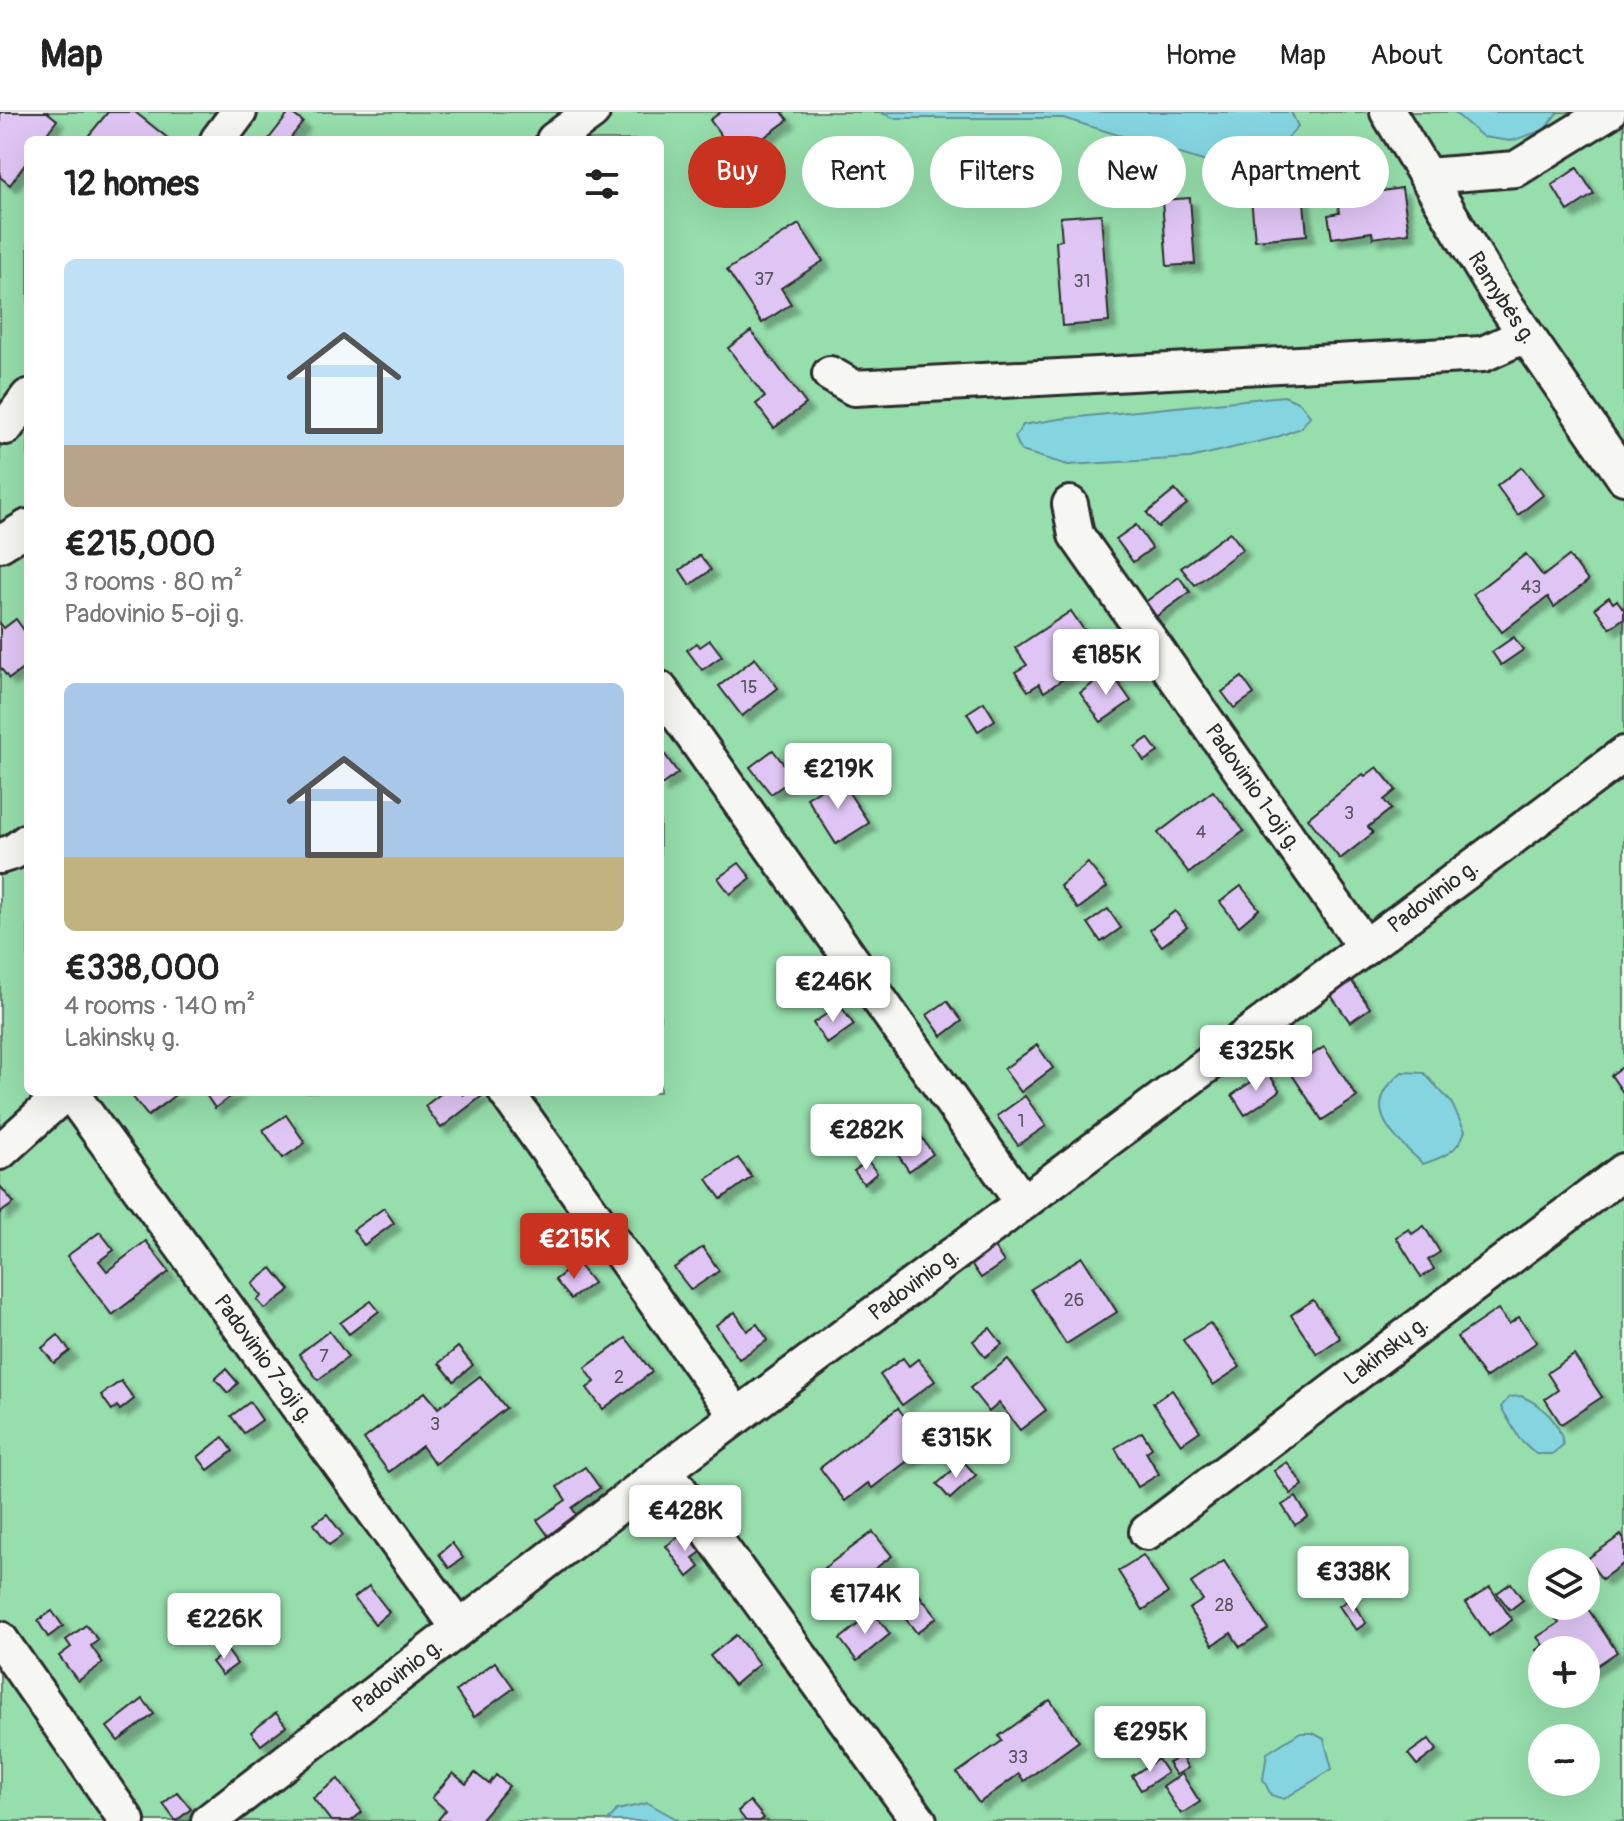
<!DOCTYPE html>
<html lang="en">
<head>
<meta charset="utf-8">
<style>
	body { margin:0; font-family:Pangolin,sans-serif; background:#f6f6f6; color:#222; height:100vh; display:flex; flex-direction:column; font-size:30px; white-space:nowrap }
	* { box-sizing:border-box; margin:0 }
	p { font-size:26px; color:#767676 }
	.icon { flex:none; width:44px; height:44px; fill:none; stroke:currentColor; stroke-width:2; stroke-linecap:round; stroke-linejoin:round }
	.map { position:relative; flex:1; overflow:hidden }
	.side { position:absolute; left:24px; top:24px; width:640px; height:960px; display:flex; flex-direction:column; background:#fff; border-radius:12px; box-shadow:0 8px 32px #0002 }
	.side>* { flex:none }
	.top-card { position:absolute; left:688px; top:24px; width:760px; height:72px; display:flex; gap:16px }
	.controls { position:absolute; left:1528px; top:1436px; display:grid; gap:16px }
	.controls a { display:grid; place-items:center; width:72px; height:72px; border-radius:50%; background:#fff; box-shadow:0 8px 32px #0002; font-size:40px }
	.price { position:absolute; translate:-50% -68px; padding:0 18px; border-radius:8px; background:#fff; color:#222; font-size:26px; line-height:52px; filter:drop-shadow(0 2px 4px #0008) }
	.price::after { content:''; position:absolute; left:50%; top:48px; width:24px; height:18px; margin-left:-12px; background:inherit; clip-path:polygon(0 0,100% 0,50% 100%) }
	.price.active { background:#c8321e; color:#fff }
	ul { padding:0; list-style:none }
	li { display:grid; align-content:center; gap:16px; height:424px; padding:0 40px }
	li span { display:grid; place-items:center; height:248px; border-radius:12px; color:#555 }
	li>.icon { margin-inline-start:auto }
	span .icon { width:144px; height:144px; fill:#fffc; stroke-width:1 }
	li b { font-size:34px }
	h2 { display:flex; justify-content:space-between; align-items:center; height:96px; padding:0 40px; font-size:34px }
	.chip { padding:0 28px; border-radius:36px; background:#fff; box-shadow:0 8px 32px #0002; font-size:28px; line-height:72px }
	.chip.active { background:#c8321e; color:#fff }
	header { display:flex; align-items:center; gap:48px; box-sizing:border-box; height:112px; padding:0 40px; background:#fff; border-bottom:2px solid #e0e0e0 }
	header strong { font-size:38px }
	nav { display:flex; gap:44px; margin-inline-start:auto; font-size:28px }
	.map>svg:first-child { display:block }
	.green { fill:#96deac; stroke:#60846c; stroke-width:2; fill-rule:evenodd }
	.water { fill:#85d5e1; stroke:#619198; stroke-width:2 }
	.building { fill:#dfc5f4; stroke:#2b2b2b; stroke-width:2; filter:url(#shadow) }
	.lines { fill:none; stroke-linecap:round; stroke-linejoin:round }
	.street-casing { stroke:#2b2b2b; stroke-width:40 }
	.street { stroke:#f6f6f2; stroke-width:34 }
	.labels { text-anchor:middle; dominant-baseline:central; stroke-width:8; stroke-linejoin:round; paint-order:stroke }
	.number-label { font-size:18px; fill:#58525d }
	.street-label { font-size:22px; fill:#2b2b2b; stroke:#f6f6f2 }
</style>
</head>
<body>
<header>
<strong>Map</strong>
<nav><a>Home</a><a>Map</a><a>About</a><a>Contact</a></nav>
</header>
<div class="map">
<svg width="1624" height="1709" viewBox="0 0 1624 1709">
	<defs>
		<filter id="shadow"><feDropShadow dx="7" dy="7" stdDeviation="2" flood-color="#0004"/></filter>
	</defs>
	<rect width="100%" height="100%" fill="#f6f6f2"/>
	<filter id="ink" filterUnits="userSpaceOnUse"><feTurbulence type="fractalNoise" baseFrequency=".0125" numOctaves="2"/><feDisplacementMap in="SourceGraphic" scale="16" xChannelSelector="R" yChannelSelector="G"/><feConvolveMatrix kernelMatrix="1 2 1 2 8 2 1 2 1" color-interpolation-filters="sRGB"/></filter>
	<g filter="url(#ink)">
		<!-- green -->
		<path class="green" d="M0,0H1624V1709H0ZM28,28H660V980H28ZM1542,1450H1586V1494H1542ZM1542,1538H1586V1582H1542ZM1542,1626H1586V1670H1542Z"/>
		<!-- water -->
		<g class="water">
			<path d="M880,0H1291L1298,14L1283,32L1239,45L1206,50L1063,6H893Z"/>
			<path d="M1454,0H1556L1557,1L1544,18L1511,29L1483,25Z"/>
			<path d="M1284,284L1300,291L1310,304L1301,316L1274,326L1190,346L1068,353L1021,339L1015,325L1023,313L1059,307Z"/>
			<path d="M1402,960L1424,961L1451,990L1465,1019C1458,1040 1443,1045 1423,1052C1392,1022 1358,997 1402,960Z"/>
			<path d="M1521,1284C1542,1293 1561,1310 1563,1333L1552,1342H1536L1519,1326L1501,1295L1509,1285Z"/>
			<path d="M1299,1621H1313L1324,1627L1332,1657L1284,1687L1271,1683L1263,1667L1267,1641Z"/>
			<path d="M648,1691L680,1709H608L617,1698Z"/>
		</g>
		<!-- building -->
		<g class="building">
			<path d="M0,0H47L57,8L42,28H28V48L10,73L0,65Z"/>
			<path d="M108,0H135L170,28H85Z"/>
			<path d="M290,0L303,10L289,28H268Z"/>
			<path d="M721,0H782L788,8L737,45L710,8Z"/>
			<path d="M1577,56L1594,82L1568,99L1552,73Z"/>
			<path d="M1402,76L1409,121L1373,126L1372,120L1332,126L1328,103L1339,101L1337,86Z"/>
			<path d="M1303,80L1307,123L1255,128L1251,86Z"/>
			<path d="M1190,86L1195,152L1167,154L1162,88Z"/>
			<path d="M1101,102L1109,210L1062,214L1056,129L1062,128L1060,105Z"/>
			<path d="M799,112L823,149L781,176L791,192L762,211L727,158Z"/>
			<path d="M751,219L806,292L774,316L756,292L765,285L728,236Z"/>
			<path d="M1522,355L1543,383L1518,403L1497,374Z"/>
			<path d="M1175,378L1187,392L1158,415L1147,401Z"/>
			<path d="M1136,413L1152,436L1133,450L1116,427Z"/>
			<path d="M1230,420L1243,437L1195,473L1181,456Z"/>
			<path d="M1526,442L1543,464L1569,444L1588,469L1554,495L1548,485L1502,520L1473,482Z"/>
			<path d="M700,443L711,458L690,473L680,458Z"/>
			<path d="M1179,465L1190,480L1154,506L1144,491Z"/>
			<path d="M1609,485L1613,491L1617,488L1624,498V506L1610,516L1595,496Z"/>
			<path d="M1071,499L1100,542L1044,580L1039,572L1028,579L1015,560L1027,553L1015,536Z"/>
			<path d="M16,507L28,524V553L9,567L0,555V511L4,516Z"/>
			<path d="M1514,525L1523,538L1501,553L1492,540Z"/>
			<path d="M710,528L722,544L702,558L687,538L697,531L700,535Z"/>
			<path d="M755,546L778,576L742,604L719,574Z"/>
			<path d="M1110,559L1131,589L1101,610L1080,581Z"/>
			<path d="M1242,565L1254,582L1234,596L1222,580Z"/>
			<path d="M984,590L995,608L978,619L967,601Z"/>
			<path d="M1148,626L1158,640L1144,649L1135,635Z"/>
			<path d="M661,637L678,661L660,674V637Z"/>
			<path d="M773,638L794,666L771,682L750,655Z"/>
			<path d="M1377,655L1396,678L1384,688L1391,697L1368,715L1373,721L1340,747L1308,706L1363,662L1365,664Z"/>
			<path d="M839,666L869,711L836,732L807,686Z"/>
			<path d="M1213,679L1244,719L1189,761L1158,721Z"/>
			<path d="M739,751L751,766L730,782L718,766Z"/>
			<path d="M1088,751L1107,775L1078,797L1060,774Z"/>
			<path d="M1241,774L1259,797L1239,814L1220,790Z"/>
			<path d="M1108,797L1121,816L1101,830L1088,811Z"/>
			<path d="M1175,799L1187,815L1162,834L1150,818Z"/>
			<path d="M1351,868L1370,896L1350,910L1330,882Z"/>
			<path d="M947,889L962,909L942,924L927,903Z"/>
			<path d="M840,893L854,913L827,932L813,911Z"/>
			<path d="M1037,933L1053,956L1021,980L1004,957Z"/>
			<path d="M1324,935L1357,985L1322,1008L1289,958Z"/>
			<path d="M1624,954V982L1611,963Z"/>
			<path d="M1267,959L1280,979L1245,1003L1232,983Z"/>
			<path d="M129,980H179L148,1004Z"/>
			<path d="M204,980H237L215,996Z"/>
			<path d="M443,980H461L463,983L467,980H479L482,984L441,1016L425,994Z"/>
			<path d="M1025,984L1046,1014L1018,1033L997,1004Z"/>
			<path d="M286,1003L305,1031L283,1046L263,1018Z"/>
			<path d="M914,1014L933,1042L909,1059L890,1031Z"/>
			<path d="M738,1046L752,1065L721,1087L707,1067Z"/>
			<path d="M868,1049L877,1061L864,1072L854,1059Z"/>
			<path d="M0,1074L14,1091L0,1101Z"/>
			<path d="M384,1096L394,1111L364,1133L353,1118Z"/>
			<path d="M1424,1114L1440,1140L1428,1148L1434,1157L1421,1165L1396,1125L1409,1117L1412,1122Z"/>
			<path d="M100,1120L114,1138L99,1149L107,1159L146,1129L169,1160L112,1203L67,1144Z"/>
			<path d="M993,1134L1004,1150L981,1166L970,1150Z"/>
			<path d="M703,1135L719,1159L691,1178L674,1156Z"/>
			<path d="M1082,1145L1117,1200L1066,1232L1031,1177Z"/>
			<path d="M577,1151L593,1171L571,1187L555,1168Z"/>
			<path d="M272,1156L290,1178L265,1197L257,1188L262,1184L252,1172Z"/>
			<path d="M1313,1188L1340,1226L1317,1242L1291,1203Z"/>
			<path d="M371,1189L379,1199L349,1222L340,1211Z"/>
			<path d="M1498,1197L1509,1212L1519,1205L1537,1230L1485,1266L1457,1225Z"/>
			<path d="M735,1200L747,1219L757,1212L768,1228L739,1247L716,1213Z"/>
			<path d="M1210,1211L1240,1255L1213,1273L1183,1228Z"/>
			<path d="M990,1216L1002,1232L985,1245L973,1229Z"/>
			<path d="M329,1219L348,1245L318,1268L299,1242Z"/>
			<path d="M58,1223L70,1239L54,1251L42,1236Z"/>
			<path d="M626,1226L652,1260L603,1297L587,1276L595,1270L585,1256Z"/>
			<path d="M458,1235L473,1253L454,1269L439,1251Z"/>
			<path d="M1574,1243L1602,1285L1561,1312L1545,1287L1558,1278L1547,1261Z"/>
			<path d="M903,1246L909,1254L918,1247L935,1269L902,1293L880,1263Z"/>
			<path d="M1008,1247L1046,1298L1020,1318L999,1291L989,1300L970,1276Z"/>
			<path d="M226,1257L238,1271L228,1281L215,1267Z"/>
			<path d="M480,1264L506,1296L435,1352L422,1334L389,1360L364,1327L425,1280L438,1296Z"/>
			<path d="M121,1269L134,1287L120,1298L117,1294L112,1298L101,1283Z"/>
			<path d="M1172,1278L1200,1319L1181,1332L1153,1291Z"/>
			<path d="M250,1290L262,1308L244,1321L231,1304Z"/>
			<path d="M898,1296L927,1334L872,1376L868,1371L845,1389L820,1356Z"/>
			<path d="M1142,1320L1152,1336L1146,1340L1159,1362L1138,1375L1115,1336Z"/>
			<path d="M223,1325L233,1339L208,1358L198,1345Z"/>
			<path d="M963,1349L976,1363L950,1387L937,1372Z"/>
			<path d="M1287,1350L1303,1373L1291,1382L1274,1359Z"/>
			<path d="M585,1355L600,1376L572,1396L578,1405L550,1426L537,1408L566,1388L557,1375Z"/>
			<path d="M1296,1385L1308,1405L1295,1413L1282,1393Z"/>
			<path d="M327,1402L343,1423L329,1433L314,1412Z"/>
			<path d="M687,1419L701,1440L693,1446L700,1455L688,1465L666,1434Z"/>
			<path d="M873,1420L892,1444L842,1481L824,1456Z"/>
			<path d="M1621,1423L1624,1428V1451L1602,1467L1587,1447Z"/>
			<path d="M452,1431L463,1446L449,1456L439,1442Z"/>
			<path d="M1143,1443L1168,1481L1143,1498L1118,1459Z"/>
			<path d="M1224,1449L1268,1517L1240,1535L1231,1521L1213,1533L1189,1497L1203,1488L1191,1471Z"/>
			<path d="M1511,1471L1523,1488L1510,1498L1497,1481Z"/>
			<path d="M911,1473L937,1505L917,1521L891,1488Z"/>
			<path d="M369,1474L389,1500L375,1512L354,1486Z"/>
			<path d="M1490,1475L1512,1508L1489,1524L1466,1491Z"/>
			<path d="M1350,1487L1366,1511L1356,1518L1339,1494Z"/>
			<path d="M1573,1494H1586L1617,1540L1586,1561V1538H1542V1548L1536,1538L1543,1533L1537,1525L1559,1511L1555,1506Z"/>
			<path d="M52,1499L63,1514L48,1525L38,1509Z"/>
			<path d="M873,1500L890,1522L857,1549L840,1527Z"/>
			<path d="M86,1513L98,1528L91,1534L103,1551L78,1569L59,1544L71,1535L66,1528Z"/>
			<path d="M736,1523L759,1552L734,1573L710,1544Z"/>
			<path d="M225,1535L237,1552L222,1563L212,1550L219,1545L216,1541Z"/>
			<path d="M495,1550L514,1576L474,1605L456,1579Z"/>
			<path d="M143,1587L154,1602L118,1629L107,1615Z"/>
			<path d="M1050,1588L1079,1629L1024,1669L1019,1662L979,1691L957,1661L1002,1629L999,1624Z"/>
			<path d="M276,1601L286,1614L261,1633L251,1620Z"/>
			<path d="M1429,1627L1437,1638L1417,1653L1408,1642Z"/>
			<path d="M1181,1644L1188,1656L1176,1663L1168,1651Z"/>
			<path d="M1158,1647L1167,1661L1141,1678L1132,1664Z"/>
			<path d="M453,1661L466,1672L475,1661L489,1672L496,1663L509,1674L479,1709H437L446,1698L432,1686Z"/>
			<path d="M1182,1662L1200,1690L1181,1702L1163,1675Z"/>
			<path d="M338,1667L362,1700L351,1709H331L313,1686Z"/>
			<path d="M177,1680L191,1697L176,1709L163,1692Z"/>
			<path d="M750,1689L764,1706L760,1709H746L738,1699Z"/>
		</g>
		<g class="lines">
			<defs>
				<g id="street">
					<path id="s1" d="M1388,0L1494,176L1624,365"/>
					<path d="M218,28L239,0"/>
					<path d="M554,28L592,0"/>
					<path d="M1427,64L1516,57L1608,0"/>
					<path d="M830,262L854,276L1483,242L1525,223"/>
					<path d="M6,315L28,285"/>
					<path id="s2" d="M1070,392L1076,423L1365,835"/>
					<path d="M0,432L28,415"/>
					<path d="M660,577L1023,1091"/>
					<path d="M0,744L13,740L28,729"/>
					<path id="s3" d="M70,980L459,1516"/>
					<path d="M506,980L737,1304"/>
					<path d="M0,1040L66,980"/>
					<path d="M665,1358L919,1709"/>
					<path id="s4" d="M1147,1420L1624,1059"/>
					<path d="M0,1527L127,1709"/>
					<path id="s5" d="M209,1709L665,1358L1624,642"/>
				</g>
			</defs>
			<!-- street casing -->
			<use href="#street" class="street-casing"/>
			<!-- street -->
			<use href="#street" class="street"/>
		</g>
	</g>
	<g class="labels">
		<!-- number labels -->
		<g class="number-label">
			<text x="764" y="167">37</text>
			<text x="1082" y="169">31</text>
			<text x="1531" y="475">43</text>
			<text x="749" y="575">15</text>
			<text x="1349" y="701">3</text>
			<text x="1201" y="720">4</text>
			<text x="1021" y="1009">1</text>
			<text x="1074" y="1188">26</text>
			<text x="324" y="1244">7</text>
			<text x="619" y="1265">2</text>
			<text x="435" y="1312">3</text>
			<text x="1224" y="1493">28</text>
			<text x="1018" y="1645">33</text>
		</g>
		<!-- street labels -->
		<g class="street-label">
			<text stroke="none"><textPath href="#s1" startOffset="218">Ramybės g.</textPath></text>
			<text stroke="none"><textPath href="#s2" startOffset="340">Padovinio 1-oji g.</textPath></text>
			<text stroke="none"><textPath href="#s5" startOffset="1534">Padovinio g.</textPath></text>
			<text stroke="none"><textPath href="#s5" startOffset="886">Padovinio g.</textPath></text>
			<text stroke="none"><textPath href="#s4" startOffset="300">Lakinskų g.</textPath></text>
			<text stroke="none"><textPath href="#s3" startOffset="330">Padovinio 7-oji g.</textPath></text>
			<text stroke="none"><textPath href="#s5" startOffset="238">Padovinio g.</textPath></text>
		</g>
	</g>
</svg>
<div class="controls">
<a><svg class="icon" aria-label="layers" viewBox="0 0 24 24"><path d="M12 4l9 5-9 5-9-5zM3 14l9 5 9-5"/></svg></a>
<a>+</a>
<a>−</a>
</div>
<b class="price" style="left:1106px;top:585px">€185K</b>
<b class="price" style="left:838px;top:699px">€219K</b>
<b class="price" style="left:833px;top:912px">€246K</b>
<b class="price" style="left:1256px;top:981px">€325K</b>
<b class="price" style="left:866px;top:1060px">€282K</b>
<b class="price active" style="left:574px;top:1169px">€215K</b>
<b class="price" style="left:956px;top:1368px">€315K</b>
<b class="price" style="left:685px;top:1441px">€428K</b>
<b class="price" style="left:1353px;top:1502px">€338K</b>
<b class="price" style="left:865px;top:1524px">€174K</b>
<b class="price" style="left:224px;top:1549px">€226K</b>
<b class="price" style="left:1150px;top:1662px">€295K</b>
<div class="top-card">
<a class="chip active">Buy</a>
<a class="chip">Rent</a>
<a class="chip">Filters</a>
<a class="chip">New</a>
<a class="chip">Apartment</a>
</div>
<section class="side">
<h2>12 homes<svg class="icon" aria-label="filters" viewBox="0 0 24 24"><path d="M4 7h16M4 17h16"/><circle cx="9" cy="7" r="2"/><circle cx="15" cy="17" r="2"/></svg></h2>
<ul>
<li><span style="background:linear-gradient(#bfe0f5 75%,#b9a48a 0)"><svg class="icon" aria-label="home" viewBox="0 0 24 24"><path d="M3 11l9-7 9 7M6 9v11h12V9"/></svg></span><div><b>€215,000</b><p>3 rooms · 80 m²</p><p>Padovinio 5-oji g.</p></div></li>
<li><span style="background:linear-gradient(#a9c7e8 70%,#c2b280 0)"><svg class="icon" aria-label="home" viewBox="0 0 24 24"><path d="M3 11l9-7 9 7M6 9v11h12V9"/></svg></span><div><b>€338,000</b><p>4 rooms · 140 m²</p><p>Lakinskų g.</p></div></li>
</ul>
</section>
</div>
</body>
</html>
